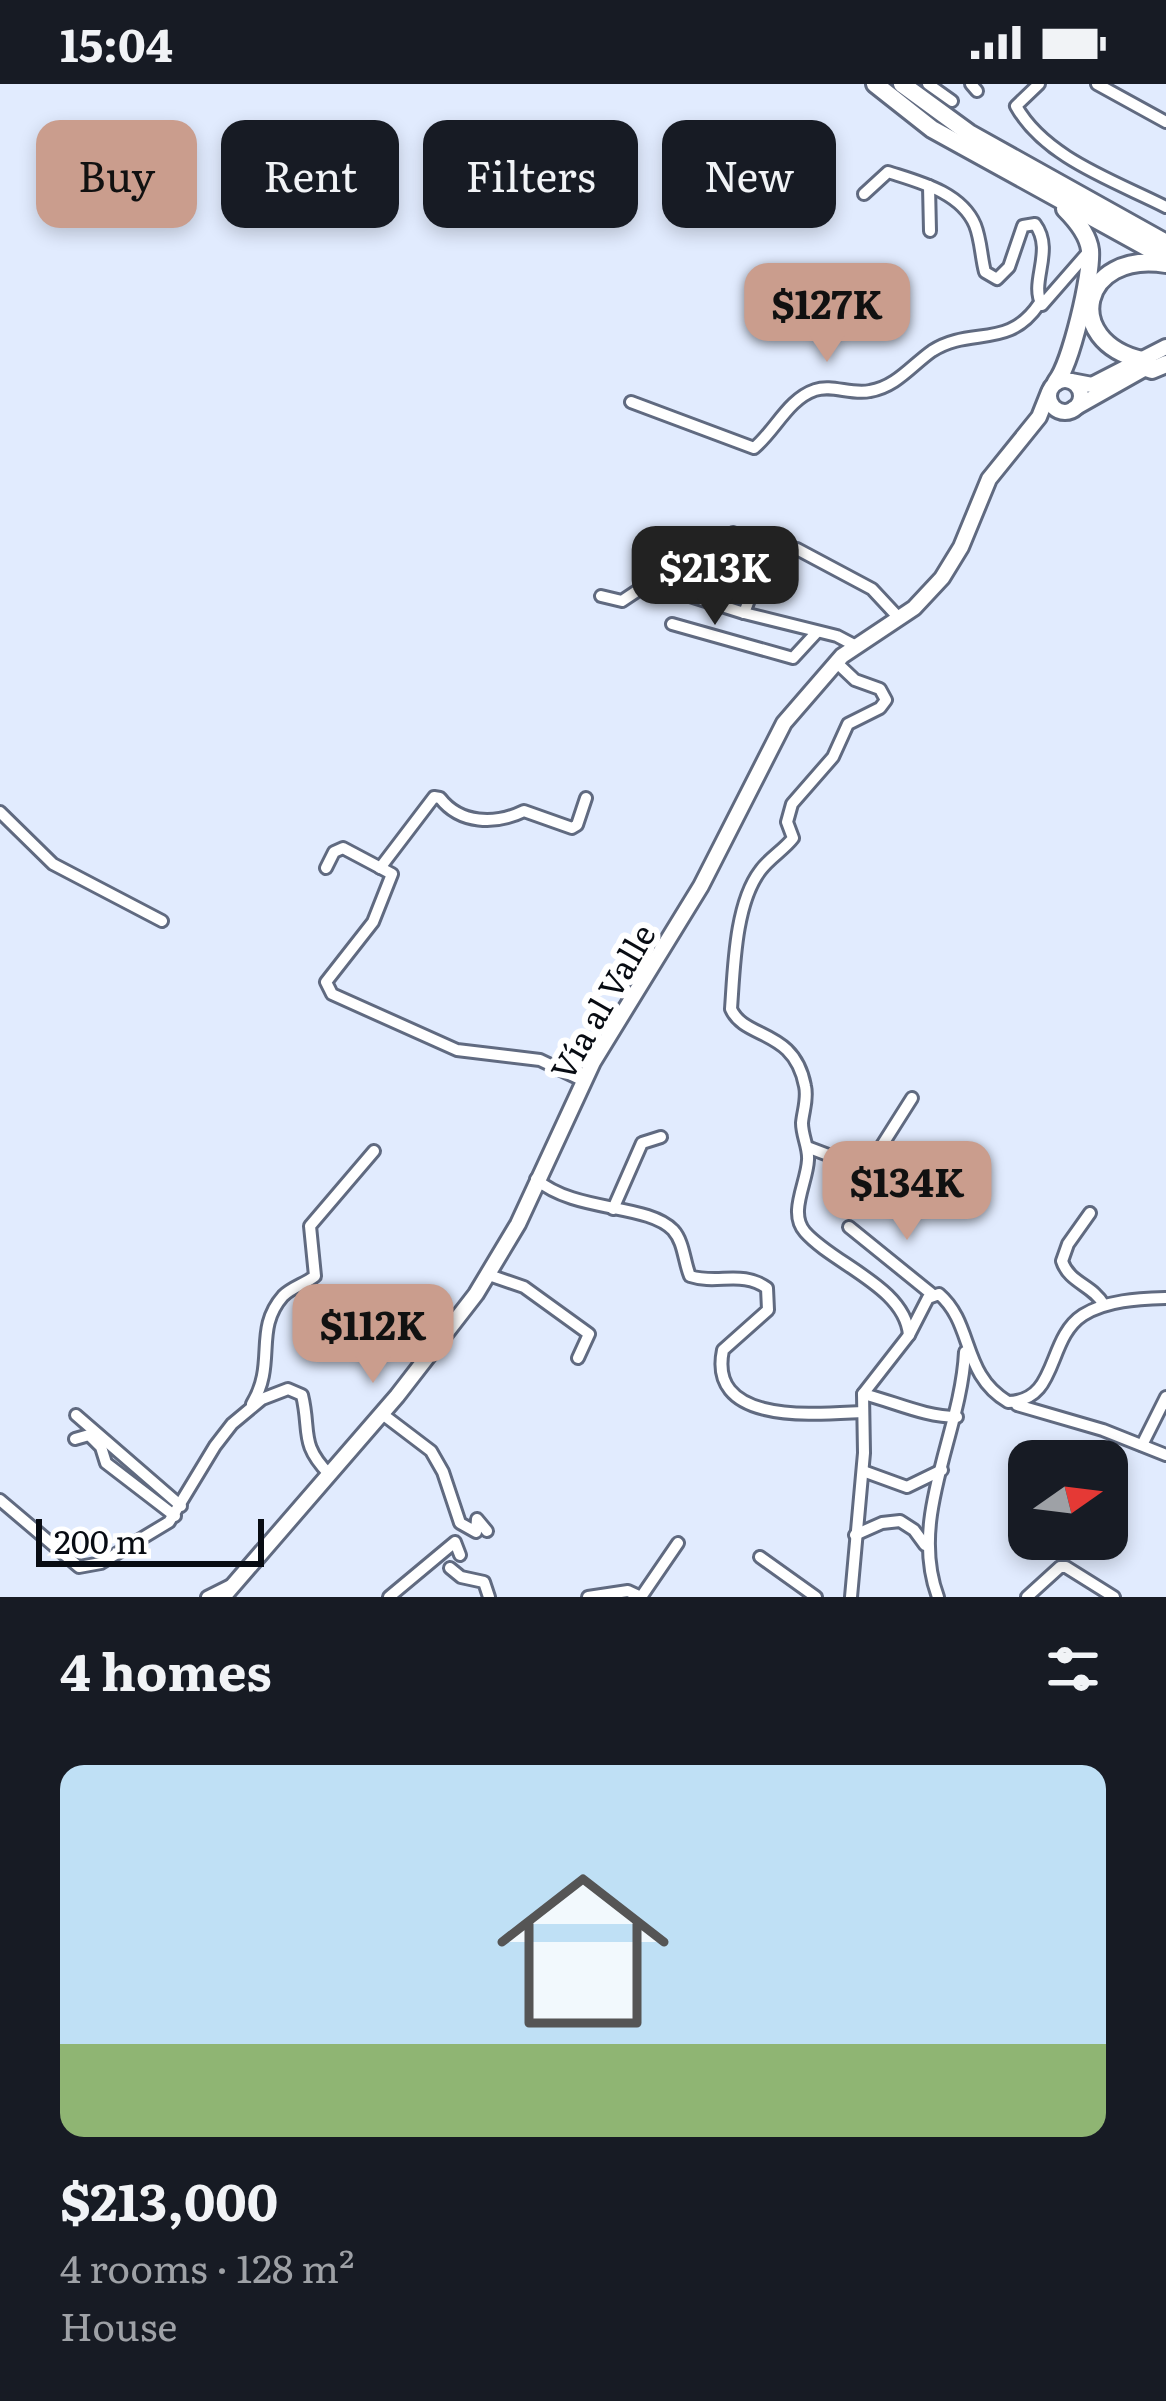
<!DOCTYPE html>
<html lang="en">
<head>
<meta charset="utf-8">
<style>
	body { margin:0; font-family:Literata,serif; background:#20242c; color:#f1f3f6; height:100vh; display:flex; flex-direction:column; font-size:45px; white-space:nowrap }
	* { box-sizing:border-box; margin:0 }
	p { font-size:39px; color:#9ea1a6 }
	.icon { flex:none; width:66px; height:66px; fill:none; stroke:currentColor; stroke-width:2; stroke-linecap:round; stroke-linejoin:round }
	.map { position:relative; height:1513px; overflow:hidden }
	.panel { display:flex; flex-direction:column; background:#171b24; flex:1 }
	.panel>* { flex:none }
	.hud { position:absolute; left:36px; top:36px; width:1095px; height:108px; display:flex; gap:24px }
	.needle { width:78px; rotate:76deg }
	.tools { position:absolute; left:1008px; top:1356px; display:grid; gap:24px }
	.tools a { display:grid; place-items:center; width:120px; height:120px; border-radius:24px; background:#171b24; box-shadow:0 6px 18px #0003; font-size:60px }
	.scale { position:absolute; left:36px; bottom:30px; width:228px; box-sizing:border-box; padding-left:12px; border:6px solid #080c13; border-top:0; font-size:33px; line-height:42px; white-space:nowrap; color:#080c13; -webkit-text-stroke:9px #fff; paint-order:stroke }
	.price { position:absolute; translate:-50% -102px; padding:0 27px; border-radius:24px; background:#ca9d8d; color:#111; font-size:39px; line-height:78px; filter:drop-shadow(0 3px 6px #0008) }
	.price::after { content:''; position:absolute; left:50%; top:72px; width:36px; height:27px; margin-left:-18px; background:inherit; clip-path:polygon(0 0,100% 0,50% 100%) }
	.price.current { background:#222; color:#fff }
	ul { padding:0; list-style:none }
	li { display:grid; align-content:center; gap:24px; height:636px; padding:0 60px }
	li+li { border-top:3px solid #363941 }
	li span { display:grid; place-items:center; height:372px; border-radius:24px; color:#555 }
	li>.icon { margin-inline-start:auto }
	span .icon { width:216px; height:216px; fill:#fffc; stroke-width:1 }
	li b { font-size:51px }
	h2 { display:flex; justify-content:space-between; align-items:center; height:144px; padding:0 60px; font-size:51px }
	.pill { padding:0 42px; border-radius:24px; background:#171b24; box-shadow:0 6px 18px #0003; font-size:42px; line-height:108px }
	.pill.current { background:#ca9d8d; color:#111 }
	.status { display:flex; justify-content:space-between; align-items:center; height:84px; padding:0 60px; background:#171b24; direction:ltr }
	.status svg { height:33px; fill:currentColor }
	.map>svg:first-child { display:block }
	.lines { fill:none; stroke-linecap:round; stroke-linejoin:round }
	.minor-casing { stroke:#606a80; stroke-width:16 }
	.major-casing { stroke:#606a80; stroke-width:20 }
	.highway-casing { stroke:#606a80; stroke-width:22 }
	.minor { stroke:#fff; stroke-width:10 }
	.major { stroke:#fff; stroke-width:14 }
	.highway { stroke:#fff; stroke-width:16 }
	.labels { text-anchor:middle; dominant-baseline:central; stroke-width:12; stroke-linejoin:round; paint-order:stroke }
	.street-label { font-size:33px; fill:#080c13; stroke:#fff }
</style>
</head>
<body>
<div class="status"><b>15:04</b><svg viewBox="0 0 49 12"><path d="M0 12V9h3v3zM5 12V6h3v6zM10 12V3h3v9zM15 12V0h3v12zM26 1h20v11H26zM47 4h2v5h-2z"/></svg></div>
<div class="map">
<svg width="1166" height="1513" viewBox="0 0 1166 1513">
	<rect width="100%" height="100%" fill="#e1ebfe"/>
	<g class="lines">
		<defs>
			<g id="minor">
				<path d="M928,0L952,17"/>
				<path d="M971,0L977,7"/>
				<path d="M1039,0L1016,22C1045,74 1115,97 1166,123"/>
				<path d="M1097,0L1166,38"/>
				<path d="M929,102L930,147"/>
				<path d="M864,110L888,88C919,98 961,108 975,141C981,156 981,173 985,188L997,195L1009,183L1023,142L1035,140C1055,167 1029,198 1042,221L1090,166"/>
				<path d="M631,318L754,364C775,347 788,315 815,306C832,300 851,311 870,307C896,303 912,281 932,267C971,242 1008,266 1039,220"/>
				<path d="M733,449L731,466L753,484L757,495L744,529"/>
				<path d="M797,465L872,505L899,534"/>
				<path d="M601,512L622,517L649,499L744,529L837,552L856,562"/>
				<path d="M672,540L793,574L817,548"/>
				<path d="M836,578L855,596L880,605L886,616L880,624L848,640L833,673L792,720L787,738L793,754C784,766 769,774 760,787C735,820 734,884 731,925C745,956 794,944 805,1002C808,1015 803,1027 802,1039C802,1052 809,1064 808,1076C807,1099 788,1129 805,1148C833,1180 905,1203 909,1251"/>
				<path d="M0,728L53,780L162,837"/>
				<path d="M326,784L334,768L343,764L392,790L373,838L326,898L332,910L457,966L540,976L584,997"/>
				<path d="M380,784L434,713L440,714C460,740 495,741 524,727L572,744L577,741L586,714"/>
				<path d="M807,1063L881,1091L925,1116"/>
				<path d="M867,1085L912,1014"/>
				<path d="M536,1095C575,1129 647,1119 673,1146C684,1158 684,1178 690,1192C717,1201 742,1186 767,1204L768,1226L723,1266C707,1342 818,1330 862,1328"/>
				<path d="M613,1125L642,1059L661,1053"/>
				<path d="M1090,1129L1068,1160L1062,1177C1069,1199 1093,1201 1104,1221"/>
				<path d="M849,1143L933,1211"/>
				<path d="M489,1191L524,1203L589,1250L578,1274"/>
				<path d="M863,1310C895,1318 925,1333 957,1333"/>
				<path d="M252,1320C277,1279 253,1246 283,1212C292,1203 305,1200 315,1192L310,1142L374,1067"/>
				<path d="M1017,1321L1103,1346L1166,1371"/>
				<path d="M381,1329L431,1367L443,1388L460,1439L476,1448L477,1435L487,1447"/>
				<path d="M76,1331L181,1422"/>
				<path d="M75,1355L89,1351L101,1363L106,1379L175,1432"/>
				<path d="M1142,1361L1166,1313"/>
				<path d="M863,1387L907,1403L942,1386"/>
				<path d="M0,1416L79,1483L101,1479L169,1438L215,1362L232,1340L262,1315L288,1305L302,1311C311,1348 299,1359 329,1390"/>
				<path d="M855,1451L882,1439L900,1437L914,1446L925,1461"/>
				<path d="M760,1473L816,1513"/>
				<path d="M450,1484L461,1493L484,1498L489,1513"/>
				<path d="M207,1513L229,1502"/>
				<path d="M389,1513L455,1458L460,1471"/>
				<path d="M588,1513L628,1507L641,1513L678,1459"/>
				<path d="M851,1513L864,1369L863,1310L909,1251L928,1214L939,1210C974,1240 961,1290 1008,1318C1059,1317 1046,1255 1083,1231C1107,1216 1138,1215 1166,1214"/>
				<path d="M938,1513C908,1433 961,1350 965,1268"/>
				<path d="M1027,1513L1060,1483H1066L1114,1513"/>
			</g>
			<g id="major">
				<circle cx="1065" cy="312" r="16"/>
				<path d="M1071,297L1092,301L1166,263"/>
				<path d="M1073,325L1151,281"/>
				<path d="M223,1513L397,1312L476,1210L518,1140L593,978L701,802L784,639L842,572L914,524L942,494L961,463L989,395L1039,333L1049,308"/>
			</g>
			<g id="highway">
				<path d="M875,0L932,45L1166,174"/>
				<path d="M902,0L969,49L1166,159"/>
				<path d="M1142,276C1061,257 1080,166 1166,180"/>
				<path d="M1146,284L1152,286L1166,280"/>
				<path d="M1056,298C1071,280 1092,190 1090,166C1088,150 1076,136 1065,125"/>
			</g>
		</defs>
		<!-- minor casing -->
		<use href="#minor" class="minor-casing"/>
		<!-- major casing -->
		<use href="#major" class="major-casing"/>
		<!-- highway casing -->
		<use href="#highway" class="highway-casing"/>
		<!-- minor -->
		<use href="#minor" class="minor"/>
		<!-- major -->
		<use href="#major" class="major"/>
		<!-- highway -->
		<use href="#highway" class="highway"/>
	</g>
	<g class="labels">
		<!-- street labels -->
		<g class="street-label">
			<text transform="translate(601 917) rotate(-60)">Vía al Valle</text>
		</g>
	</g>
</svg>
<div class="tools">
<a><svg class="needle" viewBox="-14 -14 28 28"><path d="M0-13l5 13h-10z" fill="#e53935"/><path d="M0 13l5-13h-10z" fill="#9ea1a6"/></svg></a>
</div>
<div class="scale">200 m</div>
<b class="price" style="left:827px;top:281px">$127K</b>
<b class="price current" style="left:715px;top:544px">$213K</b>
<b class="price" style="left:907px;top:1159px">$134K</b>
<b class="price" style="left:373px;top:1302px">$112K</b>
<div class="hud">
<a class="pill current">Buy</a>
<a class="pill">Rent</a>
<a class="pill">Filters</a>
<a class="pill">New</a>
</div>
</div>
<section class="panel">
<h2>4 homes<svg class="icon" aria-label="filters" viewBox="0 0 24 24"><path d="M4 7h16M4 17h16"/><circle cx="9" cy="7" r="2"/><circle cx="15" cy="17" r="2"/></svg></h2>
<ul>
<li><span style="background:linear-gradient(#bfe0f5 75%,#8fb573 0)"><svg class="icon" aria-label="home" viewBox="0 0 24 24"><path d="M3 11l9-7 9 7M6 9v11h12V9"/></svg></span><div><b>$213,000</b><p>4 rooms · 128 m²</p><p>House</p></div></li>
</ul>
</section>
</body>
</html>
